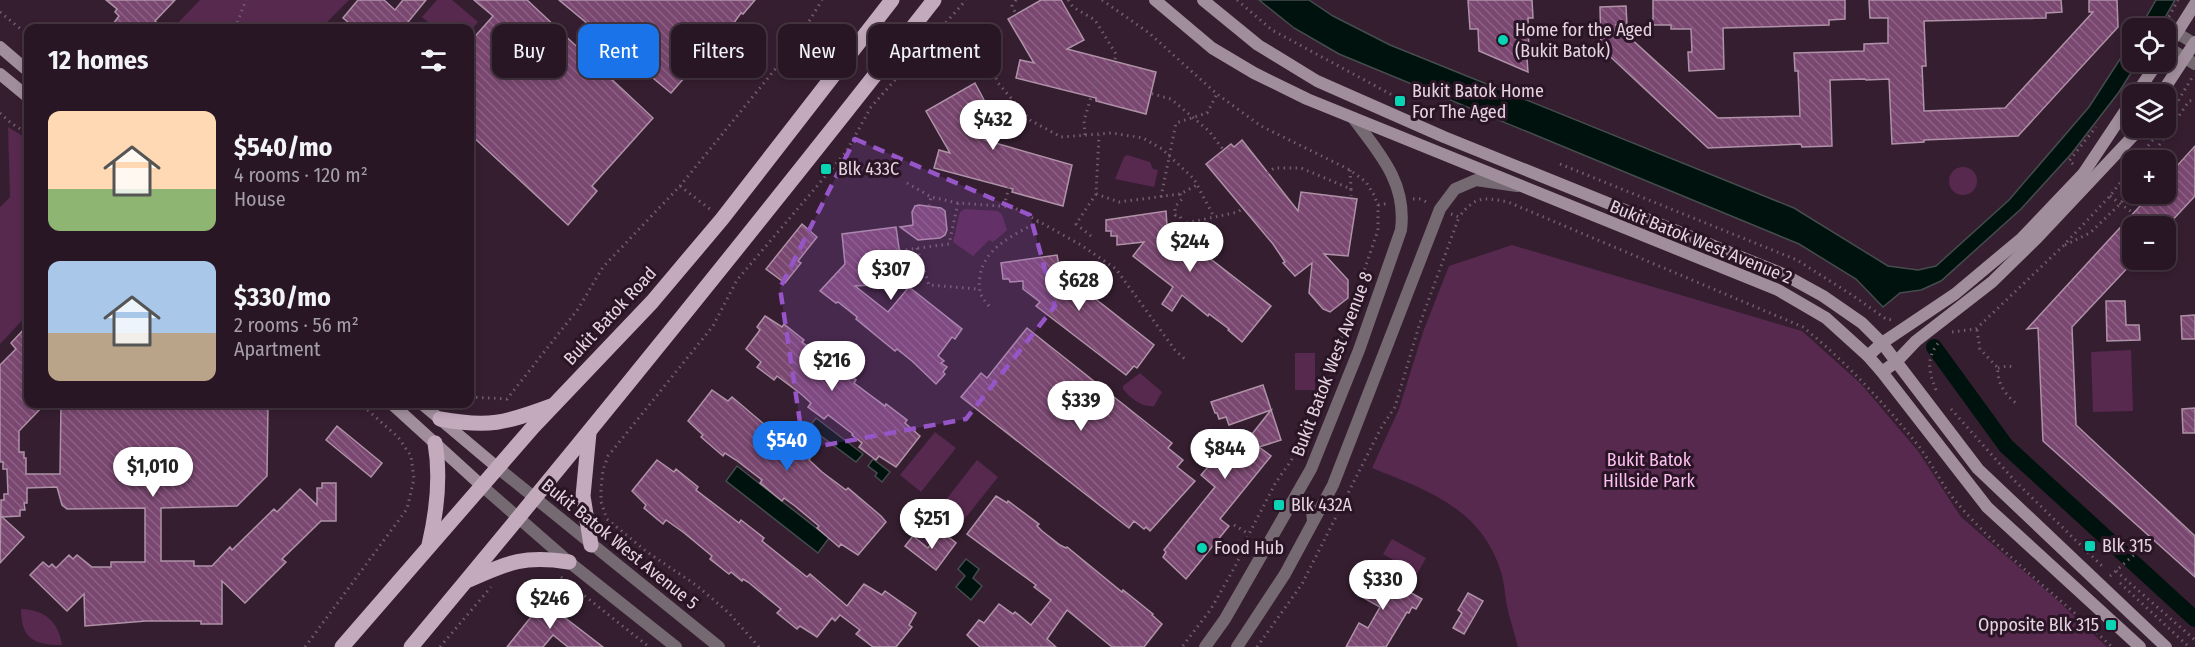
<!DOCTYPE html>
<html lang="en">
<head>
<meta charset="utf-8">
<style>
	body { margin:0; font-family:"Fira Sans Condensed",sans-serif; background:#342331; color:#f1f3f6; height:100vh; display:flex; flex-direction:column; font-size:22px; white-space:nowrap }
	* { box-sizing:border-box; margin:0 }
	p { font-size:20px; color:#a59fa6 }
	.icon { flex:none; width:33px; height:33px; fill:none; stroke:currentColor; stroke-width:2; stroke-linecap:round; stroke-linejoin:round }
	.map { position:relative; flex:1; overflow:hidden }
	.details { position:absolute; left:24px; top:24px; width:450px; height:384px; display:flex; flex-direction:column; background:#281624; border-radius:12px; box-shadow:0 3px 9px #0003,0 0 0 2px #443541 }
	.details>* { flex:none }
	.top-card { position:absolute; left:492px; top:24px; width:570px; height:54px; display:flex; gap:12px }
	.buttons { position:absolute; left:2122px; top:18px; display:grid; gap:12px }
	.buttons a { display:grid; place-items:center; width:54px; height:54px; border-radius:12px; background:#281624; box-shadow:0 3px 9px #0003,0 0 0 2px #443541; font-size:30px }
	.price { position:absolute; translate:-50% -51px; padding:0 14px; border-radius:21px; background:#fff; color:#222; font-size:20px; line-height:39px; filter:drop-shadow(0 2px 3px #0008) }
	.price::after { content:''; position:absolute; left:50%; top:36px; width:18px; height:14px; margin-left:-9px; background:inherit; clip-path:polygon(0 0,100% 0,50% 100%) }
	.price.active { background:#1a73e8; color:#fff }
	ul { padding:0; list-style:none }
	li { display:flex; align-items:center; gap:18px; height:150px; padding:0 24px }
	li span { display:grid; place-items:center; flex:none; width:168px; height:120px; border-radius:12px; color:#555 }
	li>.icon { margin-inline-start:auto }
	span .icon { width:72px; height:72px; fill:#fffc; stroke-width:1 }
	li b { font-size:26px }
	h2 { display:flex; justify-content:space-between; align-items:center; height:72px; padding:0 24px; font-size:26px }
	.tag { padding:0 21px; border-radius:12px; background:#281624; box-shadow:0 3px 9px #0003,0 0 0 2px #443541; font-size:21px; line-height:54px }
	.tag.active { background:#1a73e8; color:#fff }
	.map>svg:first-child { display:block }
	.green { fill:#57294f }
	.water { fill:#00120d; stroke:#454c4d; stroke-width:1.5 }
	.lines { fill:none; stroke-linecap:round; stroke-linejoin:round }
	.canal { stroke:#00120d; stroke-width:16 }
	.building { fill:url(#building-back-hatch); stroke:#af92a8; stroke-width:1.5 }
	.path { stroke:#725d6d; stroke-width:3; stroke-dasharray:1.5 4.5; stroke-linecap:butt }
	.street { stroke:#756972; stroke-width:12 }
	.secondary { stroke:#a18e9c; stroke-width:12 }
	.primary { stroke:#c3aabd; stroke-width:15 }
	.marked { fill:#9656c8; fill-opacity:0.2; stroke:#9656c8; stroke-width:4.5; stroke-dasharray:12 8; stroke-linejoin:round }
	.poi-dot { fill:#09d5b5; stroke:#2a1526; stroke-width:2 }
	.labels { text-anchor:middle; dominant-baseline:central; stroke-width:6; stroke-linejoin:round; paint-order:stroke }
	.poi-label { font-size:18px; fill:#e5d5e1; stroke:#2a1526; text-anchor:start }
	.street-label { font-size:18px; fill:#e5d5e1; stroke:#2a1526 }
	.park-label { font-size:18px; fill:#fdbff0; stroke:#2a1526 }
</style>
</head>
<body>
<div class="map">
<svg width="2195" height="647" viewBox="0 0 2195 647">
	<defs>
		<pattern id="building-back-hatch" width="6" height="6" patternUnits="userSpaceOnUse" patternTransform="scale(1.5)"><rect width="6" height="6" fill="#7a4770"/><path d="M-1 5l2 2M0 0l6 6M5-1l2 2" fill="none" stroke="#8d6184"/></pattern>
	</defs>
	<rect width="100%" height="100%" fill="#351e30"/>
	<!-- green -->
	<g class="green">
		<path d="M200,0H349L321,28H173Z"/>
		<path d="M437,0H452L478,22L470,32V28H435L422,17Z"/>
		<path d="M8,127L28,139V314L0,344V207L10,197Z"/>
		<path d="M1127,155L1150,162L1153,169L1158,170L1154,187L1115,179L1124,157Z"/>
		<circle cx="1963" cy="181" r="14"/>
		<path d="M965,209L998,211L1002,215L1007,230L993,242L989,240L973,256L953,242L960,212Z"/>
		<path d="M1512,245L1802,331L1861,384L1918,451L1961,517L2056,599L2107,647H1518C1515,635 1511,623 1508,611C1505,599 1505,587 1502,575C1483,509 1429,491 1372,468L1399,409L1423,332L1449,266Z"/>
		<path d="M2131,350L2133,411L2093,412L2091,352Z"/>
		<rect x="1295" y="353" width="20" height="37"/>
		<path d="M1140,373L1162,392L1154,406C1143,408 1130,398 1123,389V386Z"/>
		<path d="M935,432L956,448L921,492L900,475Z"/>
		<path d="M977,460L998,477L959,526L938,510Z"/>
		<path d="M933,520L942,527L927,546L918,539Z"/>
		<path d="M1392,539L1426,558L1417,574L1383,554Z"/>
		<path d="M21,609C45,610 58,621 62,645C34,645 21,639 21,609Z"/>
	</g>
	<!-- water -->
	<g class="water">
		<path d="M1259,0H1309L1333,16L1390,45L1794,208L1888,266L1918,270L1936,266L2009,200L2089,107L2133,39V62H2138L2119,92L2072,153L2021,209L1941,281L1921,290L1900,293L1883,307L1856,279L1799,244L1339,54L1294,28Z"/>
		<path d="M2156,0H2175L2159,28H2140Z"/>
		<path d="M816,418L863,454L856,462L809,427Z"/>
		<path d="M873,459L890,472L882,482L875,476L877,473L868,466Z"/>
		<path d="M737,466L829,538L818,553L726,481Z"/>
		<path d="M966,559L979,569L973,578L982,586L971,600L956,587L965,576L958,569Z"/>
	</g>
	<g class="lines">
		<!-- canal -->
		<path class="canal" d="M1934,347L2006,446L2195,619"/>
	</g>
	<!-- building -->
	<g class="building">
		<path d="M106,0H175L155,21L163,28H110L119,16L115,12L117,9Z"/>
		<path d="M358,0H384L395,10L403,0H426L408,22L416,28H355L343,18Z"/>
		<path d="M474,0H527L653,118L592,186L597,191L568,225L470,134V42L493,16Z"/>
		<path d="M559,0H755L743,14L741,13L710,56L706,53L671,93Z"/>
		<path d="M1041,0H1061L1084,40L1067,49L1156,72L1146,114L1096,101V98L1016,78L1020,60L1034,63L1008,19Z"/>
		<path d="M1468,0H1532L1533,18H1528L1529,57L1527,58L1528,72L1479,51L1478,29H1470Z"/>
		<path d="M1653,0H1845V19L1829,20V25L1723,28L1724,69L1689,71L1688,52H1692L1691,29H1671V25H1653Z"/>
		<path d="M1869,0H2061L2062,12L2046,13V18L1924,21L1926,66H1922L1924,111L2005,108L2093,12H2089V0H2117L2118,27L2018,136L1924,140V142L1892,144L1889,79L1866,80L1865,79L1830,80L1832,146L1802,147L1801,144L1708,148L1601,48L1600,7L1626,6L1627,25H1616L1718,118L1800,116L1798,71H1795L1794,53L1864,51V44L1888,43V18H1870Z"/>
		<path d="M975,83L1001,132L985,140L1072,165L1063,206L1012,192L1013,189L934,168L939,150L950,153L926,111Z"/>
		<path d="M1242,140L1298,211L1301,192L1357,199L1348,256L1324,254L1348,280V298L1330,312L1323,309L1309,293L1312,263L1295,276L1283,263L1285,262L1273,244L1206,164L1231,144L1234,147Z"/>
		<path d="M2195,146V196L2167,226H2133V262L2072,327L2076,425L2195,536V577L2043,441L2038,328L2027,329L2151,194H2166V178Z"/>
		<path d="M919,205L941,208L945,211L947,230L945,235L940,238L918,240L900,227L913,225L912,212L915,206Z"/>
		<path d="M1166,211L1167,225L1271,306L1242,342L1228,330L1229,329L1209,314L1208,316L1182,295L1172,311L1162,304L1173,287L1133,256L1144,242L1117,245V236H1111V231H1106V220Z"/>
		<path d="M802,224L817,237L798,261L801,263L785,283L766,269Z"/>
		<path d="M896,227L904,283L855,286L888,312L909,287L962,329L955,339L952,337L938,356L944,361L941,363L947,367L943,372L945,374L936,384L912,361L897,349L895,351L856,319L857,317L838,302L836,303L820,291L845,264L842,234Z"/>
		<path d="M1057,255L1060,271L1154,345L1137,368L1134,366L1126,375L1036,306L1040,302L1023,289V281L1010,282L1009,279H1003L1001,263Z"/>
		<path d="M2106,301H2125L2126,325H2139L2140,340L2107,341Z"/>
		<path d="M2195,315V339H2182L2181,316Z"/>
		<path d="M765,316L782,327L784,324L804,340L802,342L834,367L836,365L856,380L854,383L885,406L886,404L907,420L905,423L920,436L896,467L879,456L876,460L859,447L862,443L852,435L853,434L828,415L824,419L808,407L811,403L801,394L777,376L774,380L757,367L761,362L746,349L760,330L757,327Z"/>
		<path d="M28,325V404H45L19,431V452H24V458H26V474H60L61,404H268L267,476L237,506L161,508V561H194V566H212L230,547L232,550L274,509L277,512L300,489L317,505V488H322V483H336V521H321L282,559L286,562L245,603L222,581V624H201V621H146L85,626L84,594L67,611L30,575L43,562L49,567L52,564L56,568L69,555L73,559L77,555L92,567H111V562H145V508L67,509L62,505L57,487L27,488V503H24L25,510H20V516L2,517L24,537L0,563L1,500H4V494H8L7,469H3V462H0V365L16,349L11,343Z"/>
		<path d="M1027,328L1172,443L1168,448L1183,460L1177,467L1195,481L1150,531L1146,527L1144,529L1134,521L1129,528L961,397L981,373L987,378Z"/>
		<path d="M1263,385L1281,440L1259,447L1271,456L1220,519L1229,526L1186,579L1163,557L1166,552L1164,550L1215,487L1201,475L1223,450L1233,458L1271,410L1229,425L1226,417L1219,419L1217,413H1215L1211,402Z"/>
		<path d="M712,390L728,401L732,397L778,436L789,443L791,441L811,457L809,460L822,472L846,490L848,488L881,516L886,522L858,555L841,544L839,547L817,528L819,526L795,506L784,498L782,501L760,483L762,480L736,460L725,453L723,456L701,437L703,435L688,421Z"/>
		<path d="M2195,408V433H2183L2182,409Z"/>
		<path d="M337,426L382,463L371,477L326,440Z"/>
		<path d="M657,460L674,472L676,469L698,487L696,490L739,523L741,520L764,538L762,541L807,577L810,574L847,606L864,584L882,595L885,591L916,613L909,625L912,627L896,647H873L856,634L860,630L840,615L835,621L832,618L817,637L800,626L797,629L777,613L781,609L748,582L743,579L742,581L731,572L729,574L710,559L712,556L683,532L666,520L663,524L644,508L646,505L632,491Z"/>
		<path d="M996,496L1007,503L1008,501L1039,524L1037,526L1042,531L1060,545L1066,548L1067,547L1122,592L1123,590L1153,614L1152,615L1162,624L1144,647H1112L1067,610L1047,639L1056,647H980L972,640L967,635L979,620L984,623L999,604L1013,614L1015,612L1031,625L1051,600L1034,587L1036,585L967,534Z"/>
		<path d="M941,531L956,543L936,570L905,546L913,536L928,548Z"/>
		<path d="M1370,569L1422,599L1416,609L1412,607L1409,613L1407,612L1386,647H1346L1359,623L1368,628L1380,607L1362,597L1367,589L1363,586L1366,581L1364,579Z"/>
		<path d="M1468,593L1483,601L1464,634L1453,628L1462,613L1458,610Z"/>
		<path d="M538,597L603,647H568L553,635L543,647H507L531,617L528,615L530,612L528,610Z"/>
	</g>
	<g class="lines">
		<!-- path -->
		<g class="path">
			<path d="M1016,0L1012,6L1016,14"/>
			<path d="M1068,0L1073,7L1095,20L1116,54L1111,80"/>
			<path d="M1102,0L1149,33L1217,94L1261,126L1350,170L1366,182L1374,195L1378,205V230L1340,341L1291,461L1276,482L1249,534L1237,563L1211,609L1182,647"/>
			<path d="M1237,0L1272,30L1394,96"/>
			<path d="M0,12L28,35"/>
			<path d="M2166,22L2178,0"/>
			<path d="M235,28L246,0"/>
			<path d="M794,46L811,52L831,28"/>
			<path d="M996,78L998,83L1030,120L1061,137L1112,133L1143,138L1162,149L1194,179L1214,217"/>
			<path d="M1146,92L1171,99L1209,131L1228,156"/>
			<path d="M0,113L11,123L28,134"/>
			<path d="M2166,121L2193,76"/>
			<path d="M1085,135L1084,121L1096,80"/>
			<path d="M2137,160L2162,128"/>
			<path d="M2149,160L2189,101L2195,100"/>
			<path d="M1560,164L1797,260L1852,295L1886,319L1892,320"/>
			<path d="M2073,164L2069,161L2096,127"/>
			<path d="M1350,170L1351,189"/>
			<path d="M907,183L931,197L958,203L1013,207L1081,245L1116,269L1175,350L1186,360"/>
			<path d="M1253,184L1274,168H1301L1351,189V196"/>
			<path d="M680,186L711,210"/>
			<path d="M1096,194L1119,202L1180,194L1197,185"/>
			<path d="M1180,194L1182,199L1175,207V215L1180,216L1183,224"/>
			<path d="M2110,196L2133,213"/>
			<path d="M1161,197L1176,123L1207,113L1217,94"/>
			<path d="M1413,199H1420L1429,203"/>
			<path d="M1378,205L1389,203"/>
			<path d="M929,206L931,197"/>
			<path d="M1004,206L1013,172"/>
			<path d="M1451,214L1459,217C1475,196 1483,197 1508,202L1803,327C1845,361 1883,402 1917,444C1932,463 1942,486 1958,504C2002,555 2063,600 2112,647"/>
			<path d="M1091,236L1076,224L1096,194L1099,135"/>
			<path d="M1160,245L1177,225L1238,212L1258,196"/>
			<path d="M2065,245L2090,233L2121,203L2133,185"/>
			<path d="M917,248L929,285L978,289"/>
			<path d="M882,253L949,244L958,203"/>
			<path d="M989,306C980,296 978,290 980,276C985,246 1015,235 1039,221"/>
			<path d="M1977,330L1980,349L1998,368C1996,382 2007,398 2019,405"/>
			<path d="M1952,332L1976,329L2063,246L2110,196L2133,166"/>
			<path d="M1998,368L2007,366L2015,367"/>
			<path d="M1936,390C1928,370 1926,357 1940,341"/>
			<path d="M470,397L507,399L578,309L603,267L680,186L794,46L822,0"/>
			<path d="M1951,409L2015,481L2102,566"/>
			<path d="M1234,525L1249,534"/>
			<path d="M2116,571L2195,640"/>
			<path d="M2110,576L2143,547"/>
			<path d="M561,577L649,647"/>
			<path d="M2120,583L2189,647"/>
			<path d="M305,647L407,509L414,479L411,456L398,437L361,404"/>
			<path d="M440,647L491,587"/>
			<path d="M759,647L729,613L696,585L647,552L607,519L601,502V488L603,470L608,456L713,326L737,280L846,152L871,107L966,0"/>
			<path d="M1257,647L1302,584L1381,428L1395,407L1419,326L1459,217"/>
		</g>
		<!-- street -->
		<g class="street">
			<path d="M2177,33L2195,44"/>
			<path d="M2167,47L2195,64"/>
			<path d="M498,468L719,647"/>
			<path d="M482,486L569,562L676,647"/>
			<path d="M1289,508C1299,504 1304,503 1312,511L1313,521"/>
			<path d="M1205,647L1225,619L1311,469L1359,350L1401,230C1407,183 1380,154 1353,118"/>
			<path d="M1237,647L1285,574L1333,485L1440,209L1455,189L1476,180L1517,186"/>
		</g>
		<!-- secondary -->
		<g class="secondary">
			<path d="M1155,0L1212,48L1254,73L1307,99L1778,290L1826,318L1868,356L1882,372L1987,507L2140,647"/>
			<path d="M1203,0L1258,45L1317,81L1444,137L1783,274L1823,296L1862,323L1882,343L1978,469L2166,647"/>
			<path d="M0,47L28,71"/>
			<path d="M2166,50L2195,4"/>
			<path d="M0,74L28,97"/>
			<path d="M2136,94L2158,62"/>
			<path d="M2161,94L2195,42"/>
			<path d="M1868,356L1882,343L1955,294L2022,238L2083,174L2133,99"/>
			<path d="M1882,372L1896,362L1916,341L1992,282L2038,237L2133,136L2139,128"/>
			<path d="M392,404L482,486"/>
			<path d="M422,404L498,468"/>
		</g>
		<!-- primary -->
		<g class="primary">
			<path d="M440,419C489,428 505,423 551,406"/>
			<path d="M589,433L583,496L591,545"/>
			<path d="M429,545C437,511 441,477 435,443"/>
			<path d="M469,580C509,562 525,555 569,562"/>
			<path d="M342,647L533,427L652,302L722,219L892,0"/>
			<path d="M411,647C589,434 763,218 934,0"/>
		</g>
	</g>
	<!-- marked area -->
	<path class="marked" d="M855,139L1030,215L1055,306L966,419L804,449L780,288Z"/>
	<!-- markers -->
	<g class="poi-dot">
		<circle cx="1503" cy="40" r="6"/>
		<rect x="1394" y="95" width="12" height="12" rx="3"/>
		<rect x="820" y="163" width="12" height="12" rx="3"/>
		<rect x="1273" y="499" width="12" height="12" rx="3"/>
		<rect x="2084" y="540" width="12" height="12" rx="3"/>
		<circle cx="1202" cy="548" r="6"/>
		<rect x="2105" y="619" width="12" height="12" rx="3"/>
	</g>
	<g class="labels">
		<!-- poi labels -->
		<g class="poi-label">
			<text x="1515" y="30">Home for the Aged<tspan x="1515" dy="21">(Bukit Batok)</tspan></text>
			<text x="1412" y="91">Bukit Batok Home<tspan x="1412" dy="21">For The Aged</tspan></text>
			<text x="838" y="169">Blk 433C</text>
			<text x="1291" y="505">Blk 432A</text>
			<text x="2102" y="546">Blk 315</text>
			<text x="1214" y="548">Food Hub</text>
			<text x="2099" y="625" text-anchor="end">Opposite Blk 315</text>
		</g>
		<!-- street labels -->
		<g class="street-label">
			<text transform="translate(1701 242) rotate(22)">Bukit Batok West Avenue 2</text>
			<text transform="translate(610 316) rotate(-47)">Bukit Batok Road</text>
			<text transform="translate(1332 364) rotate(-69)">Bukit Batok West Avenue 8</text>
			<text transform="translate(620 544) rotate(39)">Bukit Batok West Avenue 5</text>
		</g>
		<!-- park labels -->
		<g class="park-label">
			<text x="1649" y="460">Bukit Batok<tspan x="1649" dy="21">Hillside Park</tspan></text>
		</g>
	</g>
</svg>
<div class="buttons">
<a><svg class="icon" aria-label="locate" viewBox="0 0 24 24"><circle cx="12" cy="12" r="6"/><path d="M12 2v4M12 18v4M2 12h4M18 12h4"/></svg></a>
<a><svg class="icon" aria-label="layers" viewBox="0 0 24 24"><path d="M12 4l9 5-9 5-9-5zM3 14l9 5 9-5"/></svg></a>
<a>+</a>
<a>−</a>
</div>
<b class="price" style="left:993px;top:151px">$432</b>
<b class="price" style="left:1190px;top:273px">$244</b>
<b class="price" style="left:891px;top:301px">$307</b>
<b class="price" style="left:1079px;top:312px">$628</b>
<b class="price" style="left:832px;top:392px">$216</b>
<b class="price" style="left:1081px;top:432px">$339</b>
<b class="price active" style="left:787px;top:472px">$540</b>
<b class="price" style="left:1225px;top:480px">$844</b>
<b class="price" style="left:153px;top:498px">$1,010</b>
<b class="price" style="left:932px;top:550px">$251</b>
<b class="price" style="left:1383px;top:611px">$330</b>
<b class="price" style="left:550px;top:630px">$246</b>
<div class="top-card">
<a class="tag">Buy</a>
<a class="tag active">Rent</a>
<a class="tag">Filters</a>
<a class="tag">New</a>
<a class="tag">Apartment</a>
</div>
<section class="details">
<h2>12 homes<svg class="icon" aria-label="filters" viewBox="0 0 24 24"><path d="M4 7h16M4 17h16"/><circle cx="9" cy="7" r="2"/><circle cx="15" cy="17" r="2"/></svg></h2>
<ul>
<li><span style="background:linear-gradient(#ffd9b3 65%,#8fb573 0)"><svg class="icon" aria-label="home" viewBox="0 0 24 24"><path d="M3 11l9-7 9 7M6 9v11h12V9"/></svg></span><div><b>$540/mo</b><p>4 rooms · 120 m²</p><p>House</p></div></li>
<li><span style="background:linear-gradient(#a9c7e8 60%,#b9a48a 0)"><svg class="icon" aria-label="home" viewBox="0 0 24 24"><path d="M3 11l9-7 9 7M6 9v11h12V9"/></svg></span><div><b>$330/mo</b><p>2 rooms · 56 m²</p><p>Apartment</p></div></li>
</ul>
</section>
</div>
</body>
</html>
